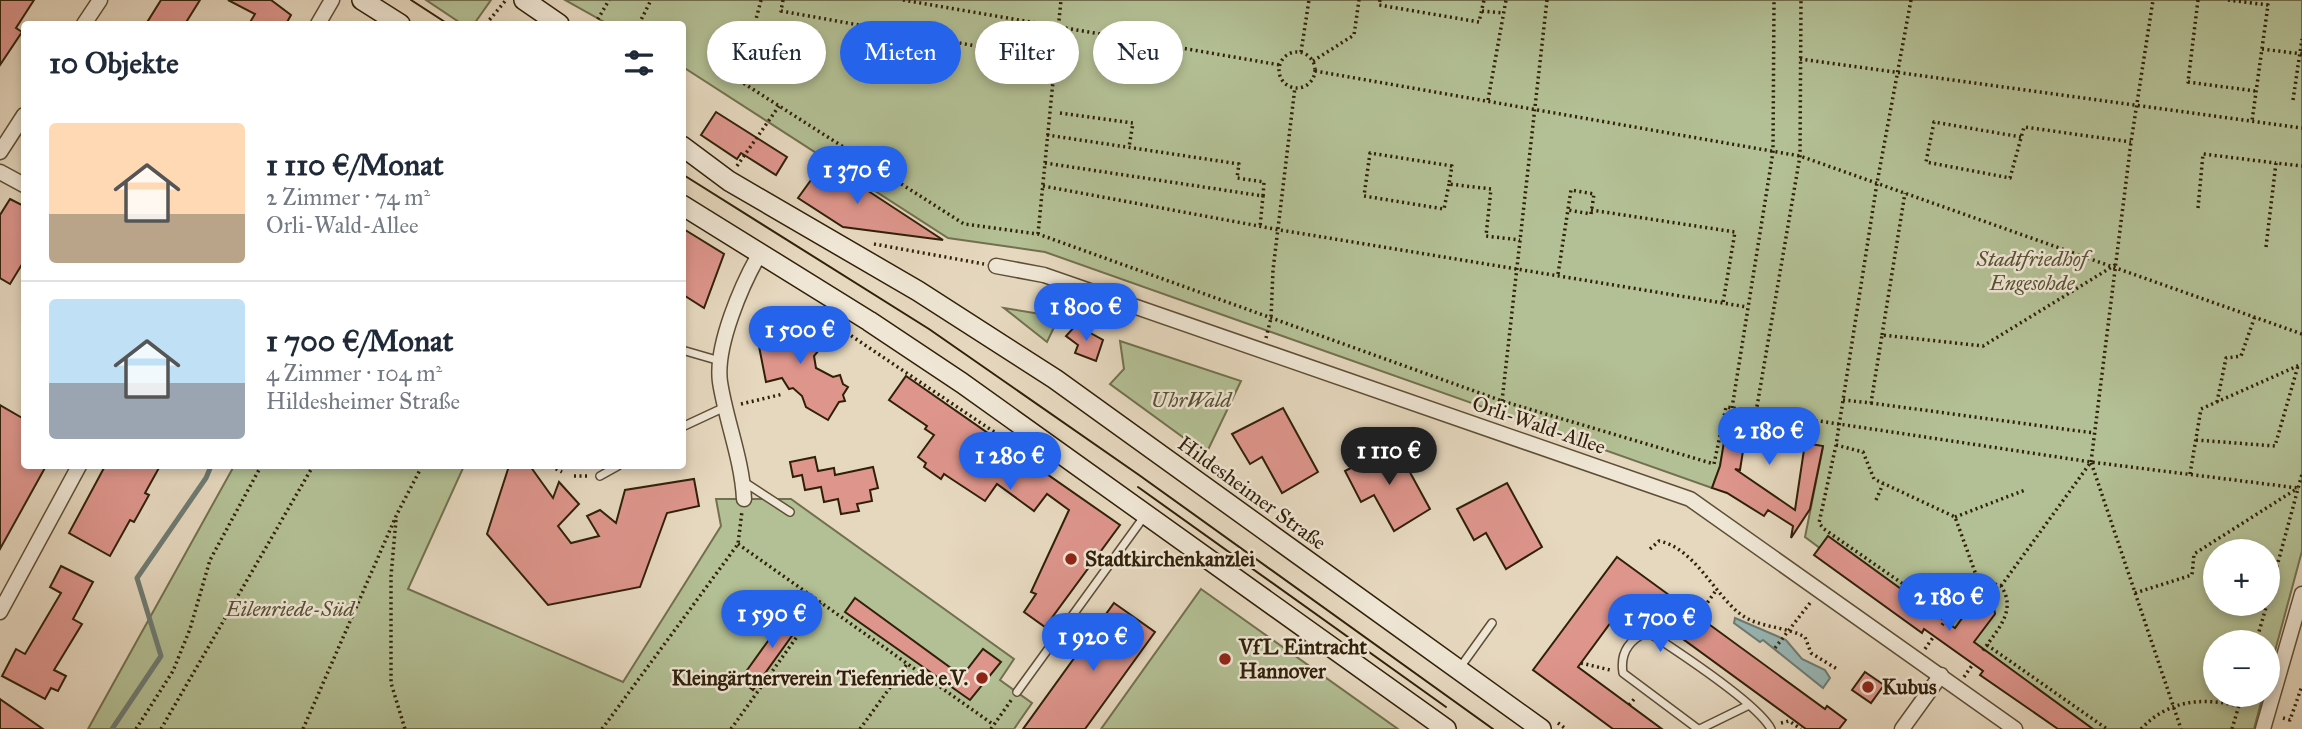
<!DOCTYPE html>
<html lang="de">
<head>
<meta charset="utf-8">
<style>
	body { margin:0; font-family:"IM FELL Great Primer",serif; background:#f2f2f3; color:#1f2937; height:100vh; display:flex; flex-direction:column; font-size:26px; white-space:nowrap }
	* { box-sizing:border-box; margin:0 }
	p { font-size:23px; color:#747a83 }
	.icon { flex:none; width:38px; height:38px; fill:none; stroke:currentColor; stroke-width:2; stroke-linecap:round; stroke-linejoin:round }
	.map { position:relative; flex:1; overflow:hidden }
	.drawer { position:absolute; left:21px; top:21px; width:665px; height:448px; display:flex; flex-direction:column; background:#fff; border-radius:7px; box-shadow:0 4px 10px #0003 }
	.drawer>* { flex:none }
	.top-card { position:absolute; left:707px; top:21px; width:665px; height:63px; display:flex; gap:14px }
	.controls { position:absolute; left:2203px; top:539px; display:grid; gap:14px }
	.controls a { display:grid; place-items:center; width:77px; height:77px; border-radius:50%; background:#fff; box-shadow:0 4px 10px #0003; font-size:35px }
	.price { position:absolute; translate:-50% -60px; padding:0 16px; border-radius:24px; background:#2563eb; color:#fff; font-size:23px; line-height:46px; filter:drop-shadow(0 2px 4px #0008) }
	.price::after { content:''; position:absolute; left:50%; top:42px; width:21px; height:16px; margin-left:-10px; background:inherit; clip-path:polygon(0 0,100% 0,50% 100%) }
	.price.selected { background:#222; color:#fff }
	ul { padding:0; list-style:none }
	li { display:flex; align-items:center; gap:21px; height:175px; padding:0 28px }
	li+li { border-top:2px solid #e0e1e3 }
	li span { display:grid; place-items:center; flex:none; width:196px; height:140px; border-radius:7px; color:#555 }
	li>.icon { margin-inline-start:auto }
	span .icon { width:84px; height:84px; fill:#fffc; stroke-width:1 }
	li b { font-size:30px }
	h2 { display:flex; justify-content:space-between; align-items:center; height:84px; padding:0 28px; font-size:30px }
	.chip { padding:0 24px; border-radius:32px; background:#fff; box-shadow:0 4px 10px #0003; font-size:24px; line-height:63px }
	.chip.selected { background:#2563eb; color:#fff }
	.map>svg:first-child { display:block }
	.green { fill:#b3bf94; stroke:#72704e; stroke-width:2; fill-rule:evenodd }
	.water { fill:#98b8b8; stroke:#6e7b72; stroke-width:2 }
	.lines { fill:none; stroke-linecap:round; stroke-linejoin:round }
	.stream { stroke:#6e7b72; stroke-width:5 }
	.building { fill:#de958c; stroke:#302009; stroke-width:2; fill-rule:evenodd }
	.service-casing { stroke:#5e4e36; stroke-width:10 }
	.minor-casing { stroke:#5e4e36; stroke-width:17 }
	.secondary-casing { stroke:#302009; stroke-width:22 }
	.path { stroke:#302009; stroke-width:3.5; stroke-dasharray:2 3.5; stroke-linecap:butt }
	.service { stroke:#efe6d5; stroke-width:7 }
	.minor { stroke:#efe6d5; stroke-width:14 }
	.secondary { stroke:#efe6d5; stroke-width:19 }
	.tram { stroke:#302009; stroke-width:2 }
	.poi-dot { fill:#8f2418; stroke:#efe6d5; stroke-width:2.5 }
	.labels { text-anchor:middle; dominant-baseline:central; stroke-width:5; stroke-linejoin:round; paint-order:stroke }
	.park-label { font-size:21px; font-style:italic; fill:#575033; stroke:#efe6d5 }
	.street-label { font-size:21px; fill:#302009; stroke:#efe6d5 }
	.poi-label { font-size:21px; font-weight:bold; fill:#302009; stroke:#efe6d5; text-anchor:start }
</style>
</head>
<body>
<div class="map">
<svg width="2302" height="729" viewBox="0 0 2302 729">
	<rect width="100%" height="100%" fill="#e6d8bf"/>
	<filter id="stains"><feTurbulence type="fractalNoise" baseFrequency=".00286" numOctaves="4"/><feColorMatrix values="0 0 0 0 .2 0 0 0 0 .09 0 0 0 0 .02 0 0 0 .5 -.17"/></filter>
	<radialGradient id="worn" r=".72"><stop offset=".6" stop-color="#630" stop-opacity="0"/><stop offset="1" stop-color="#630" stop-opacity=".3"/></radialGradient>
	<!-- green -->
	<g class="green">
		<path d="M426,0H491L474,24H462Z"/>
		<path d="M565,0H2302V551L2268,677V642H2216V695H2263L2254,729H2064L1805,537L1823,447L1813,444L1815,431L1730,412L1720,466L1712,488L1045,252L948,238L683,67L682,24H608ZM2216,551H2268V604H2216Z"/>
		<path d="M1004,308L1059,317L1047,342Z"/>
		<path d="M1120,341L1241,381L1206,454L1110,384L1124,369Z"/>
		<path d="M234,466H464L408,589L623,682L721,526L716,499H791L1014,659L1000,680L1032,703L1014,729H88Z"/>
		<path d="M1201,589L1398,729H1101Z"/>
	</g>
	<!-- water -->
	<path class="water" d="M1735,618L1786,640L1802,659L1825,670L1830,678L1823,688L1763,640L1760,642L1734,623Z"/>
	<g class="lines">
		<!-- stream -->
		<path class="stream" d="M112,729L161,656L137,578L206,478L211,466"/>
	</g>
	<!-- building -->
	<g class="building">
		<path d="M0,0H34L16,28L22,32L0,65Z"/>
		<path d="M161,0H200L185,24H146Z"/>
		<path d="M228,0H271L291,15L286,24H249L255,14Z"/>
		<path d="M716,112L787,157L776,175L741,153L737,159L701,135Z"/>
		<path d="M824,162L943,240L843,227L798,198Z"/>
		<path d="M10,199L24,206V261L10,284L0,278V215Z"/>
		<path d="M682,228L724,254L704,308L682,294Z"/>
		<path d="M807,321L810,338L828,339L814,356L816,368L833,377L840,375L843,384L848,387L843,395L845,401L839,402L828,420L806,407L802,396L793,388L789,389L782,378L766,382L756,331Z"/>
		<path d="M1076,325L1103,340L1096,361L1075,353L1078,345L1066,336Z"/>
		<path d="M906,376L1120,525L1045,627L1024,612L1036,594L1031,592L1069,510L1047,494L1034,511L997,484L985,501L950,478L944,474L941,479L924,467L926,463L918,457L934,435L925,429L927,426L889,400Z"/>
		<path d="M0,405L24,419V466H46L0,549Z"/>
		<path d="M1283,408L1318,472L1282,493L1262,457L1250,464L1232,434Z"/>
		<path d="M1729,412L1812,431L1810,444L1823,446L1810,509L1791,538L1793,526L1768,510L1764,516L1727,493L1712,488L1720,466ZM1746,432L1805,443L1795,510L1735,469L1740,470Z"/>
		<path d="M1395,445L1430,509L1394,531L1374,495L1361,502L1345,471Z"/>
		<path d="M815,457L818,471L834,468L835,475L873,467L878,488L870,490L872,501L857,504L859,511L841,514L838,499L824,502L821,487L805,490L802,475L793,477L790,462Z"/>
		<path d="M105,466H160L145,493L149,495L134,522L130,520L110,556L69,533Z"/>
		<path d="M509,466H530L553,498L559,482L579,504L558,526L571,543L599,536L587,516L600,510L616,523L625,490L694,479L699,506L667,513L640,587L548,605L487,534Z"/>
		<path d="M1507,483L1542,547L1506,569L1486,533L1474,540L1457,509Z"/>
		<path d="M1828,536L1955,628L1975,600L1988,597L1993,601L1995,614L1974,642L2093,729H2058L1980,675L1983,671L1924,629L1922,633L1814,555Z"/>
		<path d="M1617,557L1825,709L1827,706L1846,720L1839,729H1806L1628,599L1578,667L1662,729H1613L1533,670Z"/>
		<path d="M61,566L93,582L73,619L82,624L54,670L66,676L58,691L51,688L45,699L2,676L16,649L25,654L61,593L50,587Z"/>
		<path d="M855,598L962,676L983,649L1001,662L970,700L845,612Z"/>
		<path d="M1114,603L1155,632L1085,729H1023Z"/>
		<path d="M791,609L804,619L753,690L740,680Z"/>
		<path d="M1865,672L1884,685L1871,703L1852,690Z"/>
		<path d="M0,699L43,729H0Z"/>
	</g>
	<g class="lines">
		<defs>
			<g id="service">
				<path d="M682,350L720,361"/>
				<path d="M682,427L725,407"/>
				<path d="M600,476L618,466"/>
				<path d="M744,482L790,512"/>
				<path d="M1459,669L1492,623"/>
				<path d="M1017,692L1146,514"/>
				<path d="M1698,729L1623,673C1620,654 1628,641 1645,633L1654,636C1680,653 1758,704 1771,729"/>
				<path d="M1700,729L1747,706"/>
			</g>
			<g id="minor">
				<path d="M84,24L100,0"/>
				<path d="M318,24L332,0"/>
				<path d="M0,152L24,115"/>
				<path d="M0,172L24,185"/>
				<path d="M996,266L1044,275L1690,499L2015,729"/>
				<path d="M744,499C742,459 726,421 720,382C715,346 742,284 760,253"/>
				<path d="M0,612L79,466"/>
				<path d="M1902,729L1941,675"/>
				<path d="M2263,729L2302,594"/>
			</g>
			<g id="secondary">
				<path d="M362,0L400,24"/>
				<path d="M524,0L559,24"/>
				<path d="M682,146L729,181L918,291L1055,379L1541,729"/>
				<path d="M682,205L869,321L962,383L1446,729"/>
			</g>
		</defs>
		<!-- service casing -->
		<use href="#service" class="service-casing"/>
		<!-- minor casing -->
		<use href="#minor" class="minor-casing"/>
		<!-- secondary casing -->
		<use href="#secondary" class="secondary-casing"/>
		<!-- path -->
		<g class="path">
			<path d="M761,0L740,81L964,224L1038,234L1502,401L1714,464L1726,407L2091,462L2298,488"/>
			<path d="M783,0L781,11L1054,60"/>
			<path d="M903,0L1280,65"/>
			<path d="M1380,0L1379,5L1479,22L1484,0"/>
			<path d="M1911,0L1877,183L1836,445L1819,523L1824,529L1949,616"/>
			<path d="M2198,0L2188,82L2255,91"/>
			<path d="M2228,0L2268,5L2252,121"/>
			<path d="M1482,11L1504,13"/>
			<path d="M486,24L506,0"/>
			<path d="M595,24L609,0"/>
			<path d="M639,24L651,0"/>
			<path d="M2262,49L2302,54"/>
			<path d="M1301,52L1309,0"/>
			<circle cx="1297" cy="70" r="18"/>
			<path d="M1800,59L2302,128"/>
			<path d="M1313,61L1354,35L1359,0"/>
			<path d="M1315,71L1800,156L2302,334"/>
			<path d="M1488,100L1506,0"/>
			<path d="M2293,100L2302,39"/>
			<path d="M1060,113L1133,123L1129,147"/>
			<path d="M1047,135L1239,164L1237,178L1264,182L1263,196"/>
			<path d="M2021,137L1934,122L1926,162L2010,178L2024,127L2131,142"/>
			<path d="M1045,163L1263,196L1260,227"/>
			<path d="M737,166L779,106"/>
			<path d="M1449,184L1444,209L1364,196L1370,153L1452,166L1449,184L1491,189L1486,236L1520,240"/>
			<path d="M1043,186L1280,230L1747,307"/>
			<path d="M2198,208L2203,154L2276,163"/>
			<path d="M1591,210L1735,232L1723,303"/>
			<path d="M1038,234L1061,0"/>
			<path d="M874,244L984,264"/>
			<path d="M2266,247L2276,163L2302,166"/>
			<path d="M1558,274L1571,190L1594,194L1591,214L1568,210"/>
			<path d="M810,308L1024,452"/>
			<path d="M1882,335L1905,193"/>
			<path d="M1266,338L1271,318L1273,270L1295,87"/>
			<path d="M1843,400L1871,403L1882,335L1983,346L2115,265"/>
			<path d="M1502,401L1547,0"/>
			<path d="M2217,402L2226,358L2241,356L2255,316"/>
			<path d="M1871,403L2094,433"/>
			<path d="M741,404L783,394"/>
			<path d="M1732,408L1773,152L1774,0"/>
			<path d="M1756,412L1800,156L1801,0"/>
			<path d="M2196,440L2275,446L2298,366"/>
			<path d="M1836,445L1863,452L1874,479L1955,517L1979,583"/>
			<path d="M2091,462L2131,142L2153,0"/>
			<path d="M551,466L562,472"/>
			<path d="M2190,474L2201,409L2302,364"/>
			<path d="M574,476H589"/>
			<path d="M1876,500L1883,484"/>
			<path d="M1955,517L2025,490"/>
			<path d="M396,520L391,576V683L405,729"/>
			<path d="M738,544L994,725"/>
			<path d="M1650,549L1659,541C1694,548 1713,592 1739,613C1757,628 1785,626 1805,637L1811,653L1837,669"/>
			<path d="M2001,586L2091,462L2181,729"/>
			<path d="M2135,593L2192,575L2194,554L2298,488"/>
			<path d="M2268,599L2302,474"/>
			<path d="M1619,612L1629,630"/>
			<path d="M1698,616L1717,589"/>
			<path d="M1942,625C1957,605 1971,574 2001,586C2018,611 1996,631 1982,652"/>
			<path d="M2256,642L2267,604"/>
			<path d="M1987,645L2107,729"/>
			<path d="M1775,648L1810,603"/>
			<path d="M1925,649L1934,636"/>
			<path d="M1581,663L1610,670"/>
			<path d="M1964,677L1973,664"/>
			<path d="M1629,705L1636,697"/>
			<path d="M2283,718L2290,720L2302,686"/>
			<path d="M1558,723L1566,729"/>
			<path d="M1781,723L1789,721L1801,729"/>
			<path d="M136,729L173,671L190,629L210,560L261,466"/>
			<path d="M161,729L313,466"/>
			<path d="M303,729L397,514L422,466"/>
			<path d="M602,729L738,544L742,511"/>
			<path d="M731,729L821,603"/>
			<path d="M860,729L907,664"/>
			<path d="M991,729L1012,699"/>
			<path d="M2141,729C2168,700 2202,697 2239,706"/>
			<path d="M2232,729L2242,695"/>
		</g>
		<!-- service -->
		<use href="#service" class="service"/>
		<!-- minor -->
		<use href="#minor" class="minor"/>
		<!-- secondary -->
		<use href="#secondary" class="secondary"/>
		<!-- tram -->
		<g class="tram">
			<path d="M411,0L448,24"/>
			<path d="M682,174L929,329L1139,475L1493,729"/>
			<path d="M1138,487L1446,707"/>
		</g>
	</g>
	<!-- markers -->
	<g class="poi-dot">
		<circle cx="1071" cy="559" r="7"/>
		<circle cx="1225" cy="659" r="7"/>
		<circle cx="982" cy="678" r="7"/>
		<circle cx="1868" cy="687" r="7"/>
	</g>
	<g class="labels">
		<!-- park labels -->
		<g class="park-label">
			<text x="2032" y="259">Stadtfriedhof<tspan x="2032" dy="24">Engesohde</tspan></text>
			<text x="1191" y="400">UhrWald</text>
			<text x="290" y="609">Eilenriede-Süd</text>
		</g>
		<!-- street labels -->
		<g class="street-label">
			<text transform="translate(1539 425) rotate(19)">Orli-Wald-Allee</text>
			<text transform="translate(1252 493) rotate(36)">Hildesheimer Straße</text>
		</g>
		<!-- poi labels -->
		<g class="poi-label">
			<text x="1085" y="559">Stadtkirchenkanzlei</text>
			<text x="1239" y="647">VfL Eintracht<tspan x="1239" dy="24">Hannover</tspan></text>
			<text x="968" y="678" text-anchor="end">Kleingärtnerverein Tiefenriede e.V.</text>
			<text x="1882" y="687">Kubus</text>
		</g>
	</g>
	<rect width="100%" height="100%" filter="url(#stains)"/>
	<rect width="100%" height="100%" fill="url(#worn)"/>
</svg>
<div class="controls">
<a>+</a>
<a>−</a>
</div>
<b class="price" style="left:857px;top:206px">1 370 €</b>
<b class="price" style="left:1086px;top:343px">1 800 €</b>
<b class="price" style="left:800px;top:366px">1 500 €</b>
<b class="price" style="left:1769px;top:467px">2 180 €</b>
<b class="price selected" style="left:1389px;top:487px">1 110 €</b>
<b class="price" style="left:1010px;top:492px">1 280 €</b>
<b class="price" style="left:1949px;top:633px">2 180 €</b>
<b class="price" style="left:772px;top:650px">1 590 €</b>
<b class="price" style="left:1660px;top:654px">1 700 €</b>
<b class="price" style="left:1093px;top:673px">1 920 €</b>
<div class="top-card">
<a class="chip">Kaufen</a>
<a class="chip selected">Mieten</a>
<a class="chip">Filter</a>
<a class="chip">Neu</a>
</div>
<section class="drawer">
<h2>10 Objekte<svg class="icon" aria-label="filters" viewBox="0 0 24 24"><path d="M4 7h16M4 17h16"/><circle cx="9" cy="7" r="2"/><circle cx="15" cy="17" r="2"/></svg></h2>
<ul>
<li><span style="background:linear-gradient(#ffd9b3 65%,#b9a48a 0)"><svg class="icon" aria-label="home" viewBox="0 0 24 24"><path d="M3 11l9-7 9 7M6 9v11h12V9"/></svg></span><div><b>1 110 €/Monat</b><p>2 Zimmer · 74 m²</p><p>Orli-Wald-Allee</p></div></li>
<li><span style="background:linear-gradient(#bfe0f5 60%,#9aa5b1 0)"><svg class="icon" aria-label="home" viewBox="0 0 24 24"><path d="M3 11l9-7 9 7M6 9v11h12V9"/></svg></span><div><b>1 700 €/Monat</b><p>4 Zimmer · 104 m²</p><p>Hildesheimer Straße</p></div></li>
</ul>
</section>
</div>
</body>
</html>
